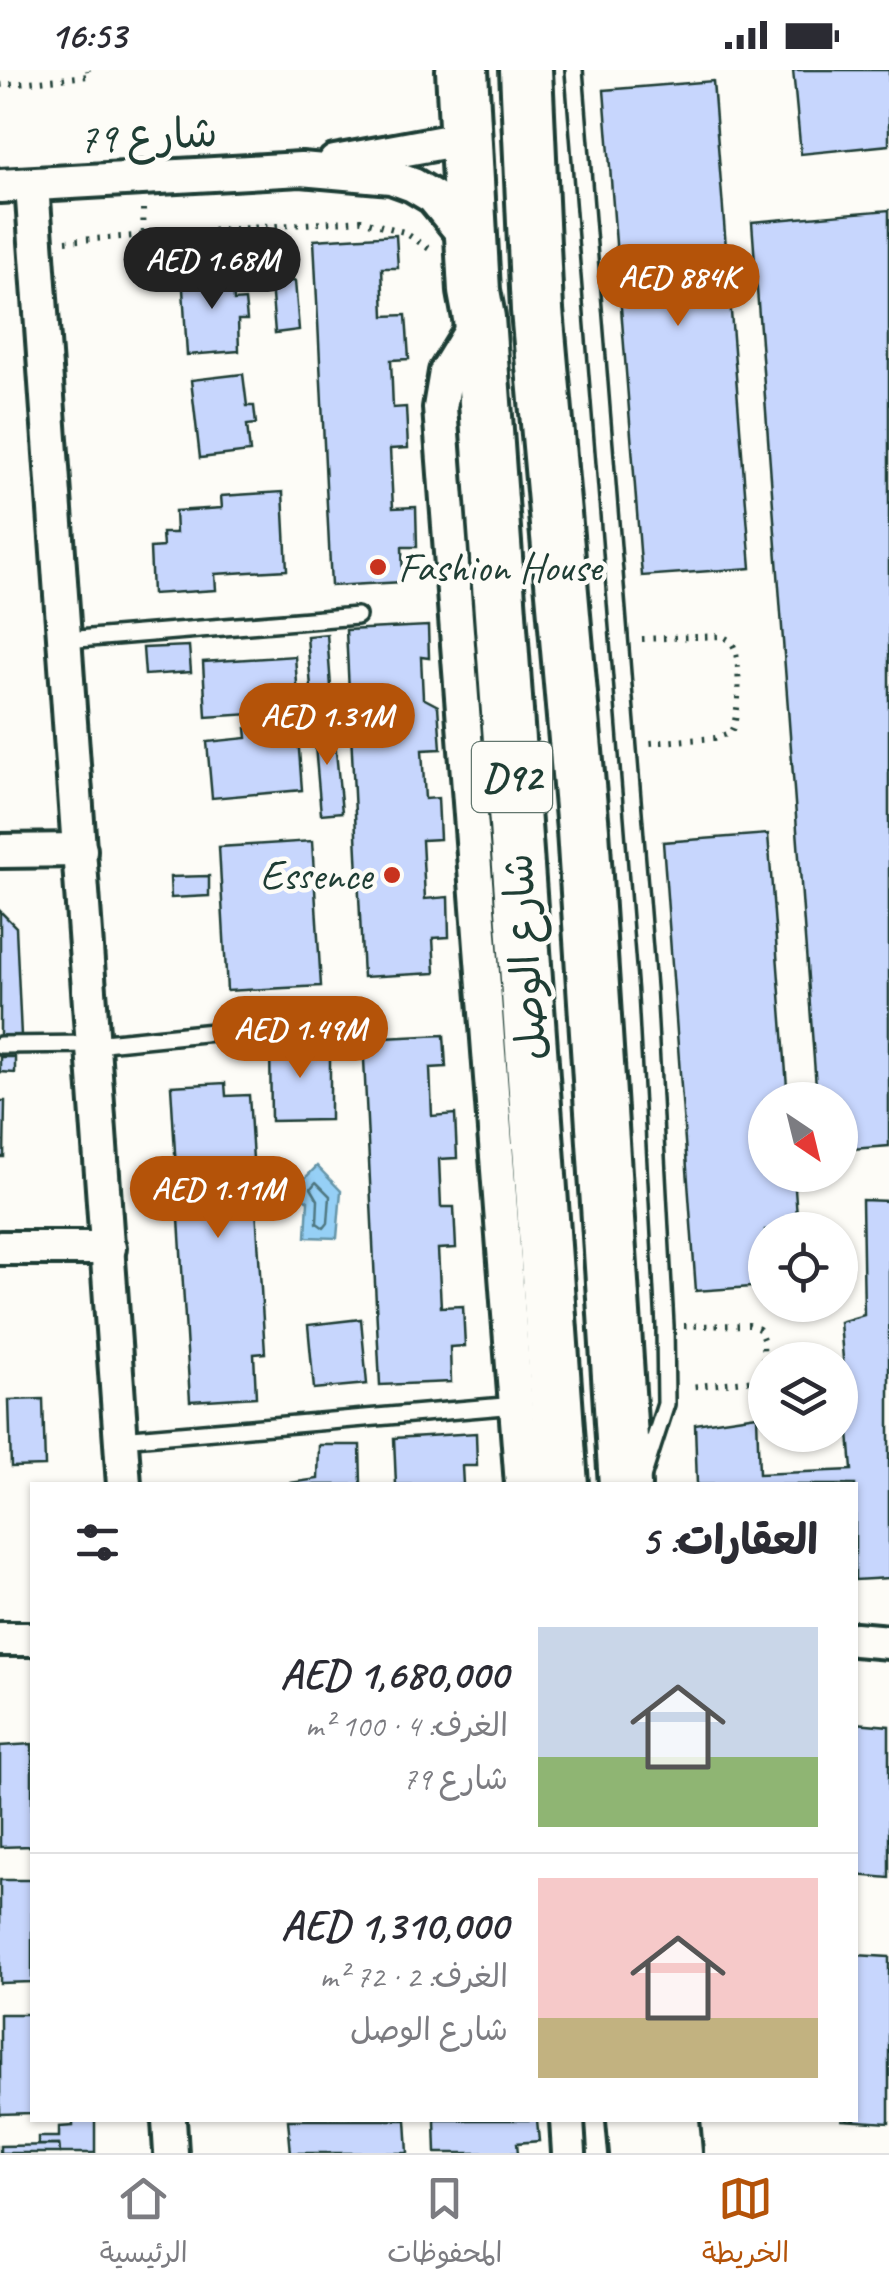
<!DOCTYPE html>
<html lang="ar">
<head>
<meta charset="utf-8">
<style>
	body { margin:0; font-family:Caveat,"Playpen Sans Arabic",sans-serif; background:#f7f7f7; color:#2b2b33; direction:rtl; height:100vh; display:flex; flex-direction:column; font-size:38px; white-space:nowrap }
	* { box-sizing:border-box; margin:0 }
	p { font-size:32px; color:#7c7c81 }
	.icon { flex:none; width:55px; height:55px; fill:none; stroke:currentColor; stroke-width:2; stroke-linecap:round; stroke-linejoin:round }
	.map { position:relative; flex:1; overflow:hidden; direction:ltr }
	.panel { position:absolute; left:30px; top:1412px; width:828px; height:640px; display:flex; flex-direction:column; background:#fff; border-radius:0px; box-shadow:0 2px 8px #0004; direction:rtl }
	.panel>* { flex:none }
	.needle { width:65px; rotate:145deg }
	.fabs { position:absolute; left:748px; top:1012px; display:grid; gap:20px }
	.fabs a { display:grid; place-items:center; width:110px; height:110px; border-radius:50%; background:#fff; box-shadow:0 2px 8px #0004; font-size:50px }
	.price { position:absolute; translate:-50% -85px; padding:0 22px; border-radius:35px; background:#b45309; color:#fff; font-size:32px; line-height:65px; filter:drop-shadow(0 2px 5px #0008) }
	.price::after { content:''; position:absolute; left:50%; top:60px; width:30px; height:22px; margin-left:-15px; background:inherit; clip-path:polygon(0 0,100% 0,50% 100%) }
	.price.active { background:#222; color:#fff }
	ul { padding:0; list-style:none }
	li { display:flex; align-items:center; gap:30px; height:250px; padding:0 40px }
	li+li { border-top:2px solid #e1e1e2 }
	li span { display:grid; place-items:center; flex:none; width:280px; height:200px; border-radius:0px; color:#555 }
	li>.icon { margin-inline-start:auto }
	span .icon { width:120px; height:120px; fill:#fffc; stroke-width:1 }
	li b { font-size:42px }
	h2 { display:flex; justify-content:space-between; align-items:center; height:120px; padding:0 40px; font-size:42px }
	.status { display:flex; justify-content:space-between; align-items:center; height:70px; padding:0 50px; background:#fff; direction:ltr }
	.status svg { height:28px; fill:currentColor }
	.tab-bar { display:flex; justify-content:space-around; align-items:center; height:140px; border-top:2px solid #e1e1e2; background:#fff; font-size:28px; color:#7c7c81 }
	.tab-bar a { display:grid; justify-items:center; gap:5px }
	.tab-bar .active { color:#b45309 }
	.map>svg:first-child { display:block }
	.water { fill:#96d0f6; stroke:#6695a8; stroke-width:2.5 }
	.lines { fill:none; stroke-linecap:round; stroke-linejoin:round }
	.shore { stroke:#4f7882; stroke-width:2.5 }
	.building { fill:#c7d6fd; stroke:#1f3d34; stroke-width:2.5 }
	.service-casing { stroke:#1f3d34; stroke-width:22 }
	.minor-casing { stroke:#1f3d34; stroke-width:40 }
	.primary-casing { stroke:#1f3d34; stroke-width:58 }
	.path { stroke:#1f3d34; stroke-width:6; stroke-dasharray:2.5 8; stroke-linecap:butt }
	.service { stroke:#fdfcf7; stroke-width:15 }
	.minor { stroke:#fdfcf7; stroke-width:32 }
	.primary { stroke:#fdfcf7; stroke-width:50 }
	.poi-dot { fill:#c8321e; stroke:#fdfcf7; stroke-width:4 }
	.labels { text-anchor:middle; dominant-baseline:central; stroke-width:9; stroke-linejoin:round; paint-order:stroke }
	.shield { fill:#fdfcf7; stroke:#62766e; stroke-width:2.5 }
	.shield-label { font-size:40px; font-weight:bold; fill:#1f3d34 }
	.street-label { font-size:42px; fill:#1f3d34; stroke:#fdfcf7 }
	.poi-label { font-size:42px; fill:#1f3d34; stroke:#fdfcf7; text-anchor:start }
</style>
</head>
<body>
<div class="status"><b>16:53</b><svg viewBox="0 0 49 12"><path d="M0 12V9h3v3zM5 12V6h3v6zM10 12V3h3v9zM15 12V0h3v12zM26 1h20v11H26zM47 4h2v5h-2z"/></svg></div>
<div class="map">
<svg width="889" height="2083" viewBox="0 0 889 2083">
	<rect width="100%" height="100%" fill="#fdfcf7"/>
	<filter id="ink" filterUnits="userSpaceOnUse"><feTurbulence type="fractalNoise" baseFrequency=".01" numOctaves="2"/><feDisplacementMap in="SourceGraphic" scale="20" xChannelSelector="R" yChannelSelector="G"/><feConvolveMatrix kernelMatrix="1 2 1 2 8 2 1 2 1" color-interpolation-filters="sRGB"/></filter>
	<g filter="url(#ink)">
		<!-- water -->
		<path class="water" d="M317,1096L341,1121L337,1168L306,1167L308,1131L292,1121Z"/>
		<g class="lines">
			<!-- shore -->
			<path class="shore" d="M316,1112L330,1126L328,1153L324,1158L317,1153L318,1130L311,1118Z"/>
		</g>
		<!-- building -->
		<g class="building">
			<path d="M793,0H889V75L801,84Z"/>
			<path d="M713,11L751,498L642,506L604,20Z"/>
			<path d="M889,140V1076L840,1080V1030H817L752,152Z"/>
			<path d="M396,165L398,198H382L384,246L406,245L409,289L391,290L393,338L406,337L408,378L390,379L393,438L416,437L417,477H402L403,512L331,516L314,170Z"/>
			<path d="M232,198L234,231L245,230L247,250H238L239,281L187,285L182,202Z"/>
			<path d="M295,211L299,260L275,263L271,213Z"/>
			<path d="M243,304L247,336H254L256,354L247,355L250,382L200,388L191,310Z"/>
			<path d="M283,422L287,500L215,504L216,520L152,524L150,478L163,477L162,463H176L175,441L222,438L221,426Z"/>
			<path d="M428,556L429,588L421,587L423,628L438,636L441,679L422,680L425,729L438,728L440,769L422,770L425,829L448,827L449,867L433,868L435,903L363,907L346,560Z"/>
			<path d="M327,564L333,643L313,644L307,566Z"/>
			<path d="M189,576L191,602L145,605L143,578Z"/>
			<path d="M295,586L299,641L206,647L203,592Z"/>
			<path d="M333,651L342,742L321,744L313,653Z"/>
			<path d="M297,653L302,720L212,728L207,672L247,668L246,658Z"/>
			<path d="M768,764L788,1030H765V1105H794L798,1160H765V1216L696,1221L663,772Z"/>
			<path d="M312,771L321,916L227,921L219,777Z"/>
			<path d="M209,806V826L171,828L170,807Z"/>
			<path d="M0,841L16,857L21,966H0Z"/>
			<path d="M444,965L446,997L430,998L432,1046L455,1044L457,1088L439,1089L441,1137H454L456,1178L438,1179L441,1237L463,1236L465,1276L450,1277L451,1312L380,1315L363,969Z"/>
			<path d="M330,971V1050L271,1051L270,973Z"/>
			<path d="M0,987H15V1003L0,1002Z"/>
			<path d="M225,1013L226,1026L249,1025L265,1283L254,1284L256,1327L190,1331L171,1016Z"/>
			<path d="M0,1031H5L4,1087H0Z"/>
			<path d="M862,1130L889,1131V1508L855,1510V1415H697L695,1354L757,1345L759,1404L852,1400L840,1252L864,1245Z"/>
			<path d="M361,1249L367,1314L314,1319L308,1255Z"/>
			<path d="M43,1329L45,1396L11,1397L9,1330Z"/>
			<path d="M476,1363L477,1396H462L463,1415H396L394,1368Z"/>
			<path d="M319,1375H360L361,1415H276L318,1409Z"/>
			<path d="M855,1653L889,1656V1808L855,1805Z"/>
			<path d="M32,1674V1776L0,1777V1676Z"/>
			<path d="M0,1810H32V1912L0,1913Z"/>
			<path d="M855,1885L889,1887V2053L841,2050H855Z"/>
			<path d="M0,1944H32V2043L0,2044Z"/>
			<path d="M73,2050H95V2083H60L59,2075H38V2067H59V2057L73,2056Z"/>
			<path d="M288,2050H406L408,2083H291Z"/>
			<path d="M435,2050H537L539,2071L517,2073L518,2083H436Z"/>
			<path d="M59,2075L60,2083H0V2076Z"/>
		</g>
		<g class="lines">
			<defs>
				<g id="service">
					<path d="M574,0L647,919L665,1256L666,1334L641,1411"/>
					<path d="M66,570L357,546"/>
					<path d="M0,975L94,974L373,946"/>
					<path d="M121,1369L516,1335"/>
				</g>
				<g id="minor">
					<path d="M335,92L466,68"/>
					<path d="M32,115L124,1415"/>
					<path d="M0,116L301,99L391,107L413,115L433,127L469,171"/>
					<path d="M479,248L446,302L440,338L522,1415"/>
					<path d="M0,781L80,780"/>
					<path d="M0,1178H109"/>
					<path d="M0,1569H32"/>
					<path d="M855,1569L889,1572"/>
					<path d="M169,2050L171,2083"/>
					<path d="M567,2050L569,2083"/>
				</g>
				<g id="primary">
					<path d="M462,0L474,221L479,248L562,1415"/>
					<path d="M526,0L537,240L583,760L625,1415"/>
					<path d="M633,2050L636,2083"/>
					<path d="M673,2050L676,2083"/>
				</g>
			</defs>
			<!-- service casing -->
			<use href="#service" class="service-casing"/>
			<!-- minor casing -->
			<use href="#minor" class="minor-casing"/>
			<!-- primary casing -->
			<use href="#primary" class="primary-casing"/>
			<!-- path -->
			<g class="path">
				<path d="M0,15L89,6L88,0"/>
				<path d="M143,139L144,167"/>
				<path d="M66,171L361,150L404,162L431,180"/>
				<path d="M642,569L722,566C728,570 731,570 734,577C741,593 740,650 730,663L715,668L649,673"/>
				<path d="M684,1256L749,1255L759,1259L763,1269L764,1299L755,1310L689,1317"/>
			</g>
			<!-- service -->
			<use href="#service" class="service"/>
			<!-- minor -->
			<use href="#minor" class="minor"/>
			<!-- primary -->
			<use href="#primary" class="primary"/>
		</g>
	</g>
	<!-- markers -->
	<g class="poi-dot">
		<circle cx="378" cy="497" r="10"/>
		<circle cx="392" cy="805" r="10"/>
	</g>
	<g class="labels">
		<!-- shield labels -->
		<rect class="shield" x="472" y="672" width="80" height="70" rx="8"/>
		<g class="shield-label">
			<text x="512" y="707">D92</text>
		</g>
		<!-- street labels -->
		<g class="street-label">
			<text transform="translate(148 66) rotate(-3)">شارع 79</text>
			<text transform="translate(525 887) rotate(-94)">شارع الوصل</text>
		</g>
		<!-- poi labels -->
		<g class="poi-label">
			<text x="398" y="497">Fashion House</text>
			<text x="372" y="805" text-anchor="end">Essence</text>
		</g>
	</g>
</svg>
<div class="fabs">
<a><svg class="needle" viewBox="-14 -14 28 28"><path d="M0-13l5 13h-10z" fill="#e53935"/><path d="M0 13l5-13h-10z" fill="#7c7c81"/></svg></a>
<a><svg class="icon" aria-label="locate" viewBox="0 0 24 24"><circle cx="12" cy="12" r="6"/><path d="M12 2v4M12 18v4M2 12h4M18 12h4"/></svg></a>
<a><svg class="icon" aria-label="layers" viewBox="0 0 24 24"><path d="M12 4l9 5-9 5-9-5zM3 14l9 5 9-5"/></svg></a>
</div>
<b class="price active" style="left:212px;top:242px">AED 1.68M</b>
<b class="price" style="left:678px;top:259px">AED 884K</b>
<b class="price" style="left:327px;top:698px">AED 1.31M</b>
<b class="price" style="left:300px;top:1011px">AED 1.49M</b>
<b class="price" style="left:218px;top:1171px">AED 1.11M</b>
<section class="panel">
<h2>العقارات: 5<svg class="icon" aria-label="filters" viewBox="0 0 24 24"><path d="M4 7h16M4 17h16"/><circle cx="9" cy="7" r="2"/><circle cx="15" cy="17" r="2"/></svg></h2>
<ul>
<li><span style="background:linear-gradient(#c9d6e8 65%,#8fb573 0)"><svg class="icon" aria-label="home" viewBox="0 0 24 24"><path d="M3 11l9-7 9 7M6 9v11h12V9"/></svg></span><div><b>AED 1,680,000</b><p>الغرف: 4 · 100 m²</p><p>شارع 79</p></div></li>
<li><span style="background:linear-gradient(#f6c9c9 70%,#c2b280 0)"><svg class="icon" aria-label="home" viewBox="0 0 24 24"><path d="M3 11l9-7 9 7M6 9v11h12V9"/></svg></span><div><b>AED 1,310,000</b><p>الغرف: 2 · 72 m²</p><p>شارع الوصل</p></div></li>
</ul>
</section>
</div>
<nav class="tab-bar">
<a class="active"><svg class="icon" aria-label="map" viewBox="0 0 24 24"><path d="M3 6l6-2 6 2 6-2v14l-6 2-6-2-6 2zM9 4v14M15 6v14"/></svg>الخريطة</a>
<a><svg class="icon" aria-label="saved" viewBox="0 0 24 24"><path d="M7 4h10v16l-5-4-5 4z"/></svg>المحفوظات</a>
<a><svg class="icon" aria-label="home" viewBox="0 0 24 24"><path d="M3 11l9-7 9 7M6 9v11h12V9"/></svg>الرئيسية</a>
</nav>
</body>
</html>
